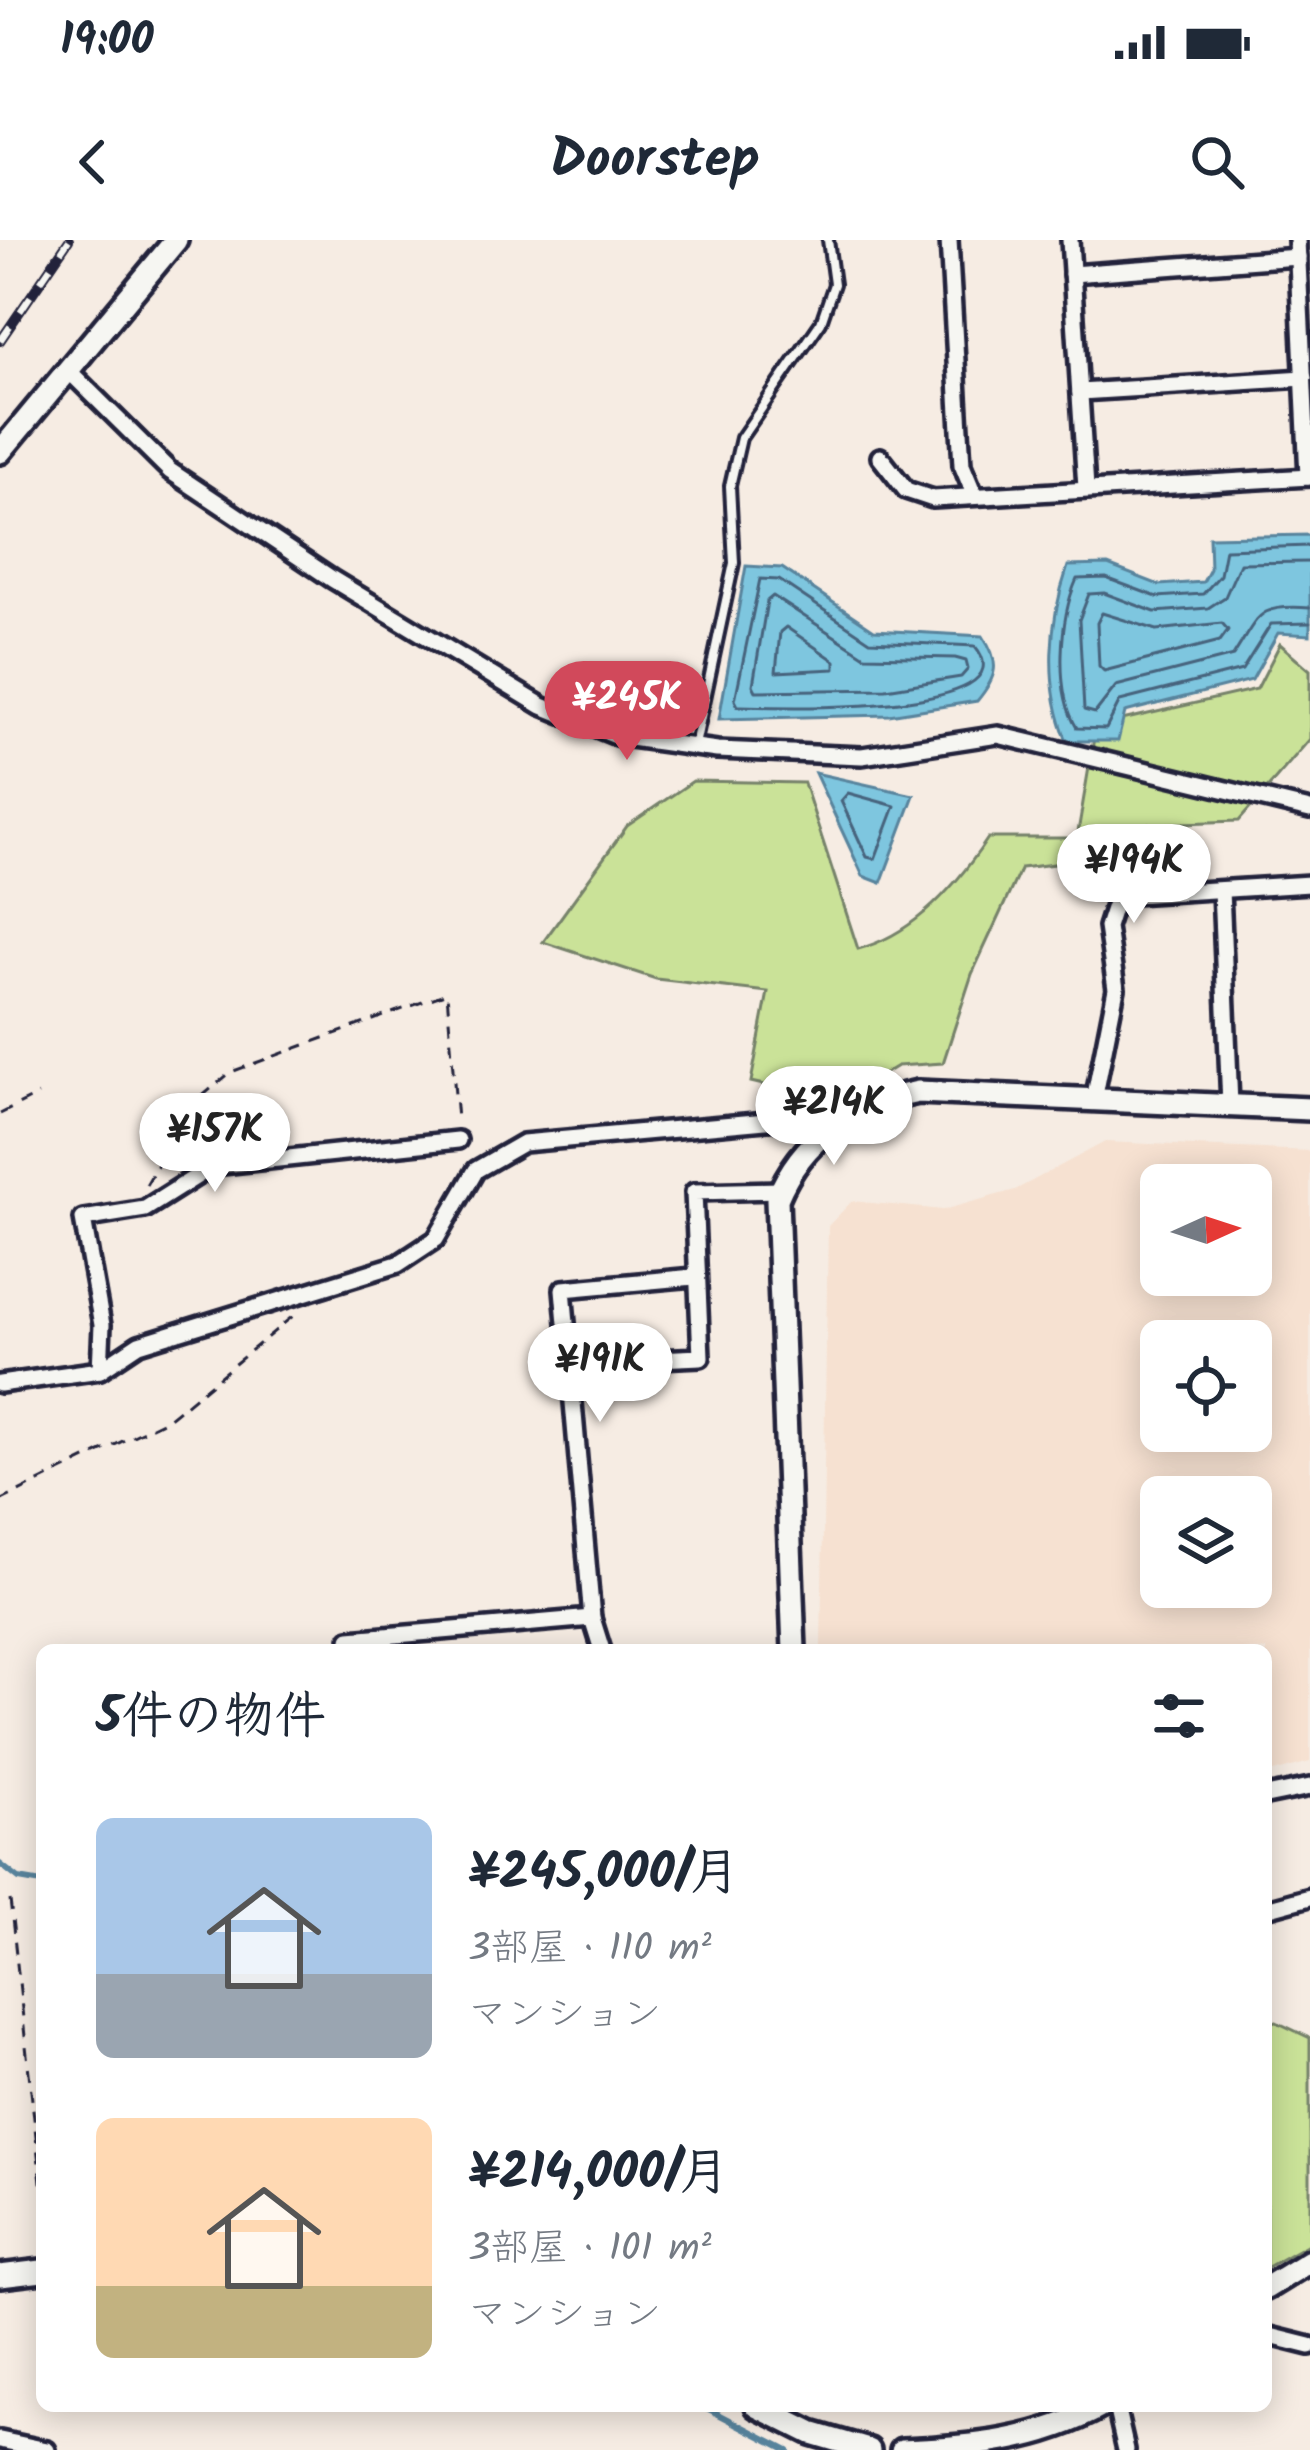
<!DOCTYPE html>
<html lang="ja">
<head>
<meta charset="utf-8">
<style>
	body { margin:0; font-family:Kalam,"Klee One",sans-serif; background:#f2f2f3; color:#1f2937; height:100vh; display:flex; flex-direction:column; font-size:45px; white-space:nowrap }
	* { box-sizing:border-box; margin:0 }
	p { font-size:39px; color:#747a83 }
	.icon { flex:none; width:66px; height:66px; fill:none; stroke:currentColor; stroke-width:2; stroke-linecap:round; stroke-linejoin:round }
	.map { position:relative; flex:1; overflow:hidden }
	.details { position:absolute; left:36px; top:1404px; width:1236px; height:768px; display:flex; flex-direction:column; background:#fff; border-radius:18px; box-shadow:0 6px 30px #0003 }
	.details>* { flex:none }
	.needle { width:78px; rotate:87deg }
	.controls { position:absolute; left:1140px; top:924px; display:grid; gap:24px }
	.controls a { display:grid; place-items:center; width:132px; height:132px; border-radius:18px; background:#fff; box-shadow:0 6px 30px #0003; font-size:60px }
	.price { position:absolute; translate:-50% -102px; padding:0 27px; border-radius:42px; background:#fff; color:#222; font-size:39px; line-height:78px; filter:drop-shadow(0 3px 6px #0008) }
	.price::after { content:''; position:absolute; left:50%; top:72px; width:36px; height:27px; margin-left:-18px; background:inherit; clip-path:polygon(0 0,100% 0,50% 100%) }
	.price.selected { background:#d1495b; color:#fff }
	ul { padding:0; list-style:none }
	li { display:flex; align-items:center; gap:36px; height:300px; padding:0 60px }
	li span { display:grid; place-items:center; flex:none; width:336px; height:240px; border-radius:18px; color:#555 }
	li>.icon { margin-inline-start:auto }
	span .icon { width:144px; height:144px; fill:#fffc; stroke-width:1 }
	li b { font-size:51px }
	h2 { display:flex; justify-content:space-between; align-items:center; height:144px; padding:0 60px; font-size:51px }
	.status { display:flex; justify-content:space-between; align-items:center; height:84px; padding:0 60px; background:#fff; direction:ltr }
	.status svg { height:33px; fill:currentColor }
	header { display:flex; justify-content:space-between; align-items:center; height:156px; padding:0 60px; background:#fff; font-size:54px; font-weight:700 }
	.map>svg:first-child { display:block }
	.built { fill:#f6e1d1; fill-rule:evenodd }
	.green { fill:#cae298; stroke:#76826a; stroke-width:3 }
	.water { fill:#7ec6df; stroke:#59849d; stroke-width:3 }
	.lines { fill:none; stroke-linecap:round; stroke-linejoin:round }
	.shore { stroke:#47647d; stroke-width:3 }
	.stream { stroke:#59849d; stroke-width:6 }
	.lane-casing { stroke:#22223b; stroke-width:16 }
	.street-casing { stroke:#22223b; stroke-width:24 }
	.secondary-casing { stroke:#22223b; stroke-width:30 }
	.path { stroke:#22223b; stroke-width:3; stroke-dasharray:12 9; stroke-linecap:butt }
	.lane { stroke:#f6f6f2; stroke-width:8 }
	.street { stroke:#f6f6f2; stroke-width:15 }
	.secondary { stroke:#f6f6f2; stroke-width:21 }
	.rail-casing { stroke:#22223b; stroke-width:10 }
	.rail { stroke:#f6f6f2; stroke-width:6; stroke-dasharray:18; stroke-linecap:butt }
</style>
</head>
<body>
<div class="status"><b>19:00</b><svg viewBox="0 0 49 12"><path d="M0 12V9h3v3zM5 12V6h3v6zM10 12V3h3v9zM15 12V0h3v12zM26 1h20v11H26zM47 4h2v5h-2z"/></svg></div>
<header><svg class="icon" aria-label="back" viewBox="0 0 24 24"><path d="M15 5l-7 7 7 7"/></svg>Doorstep<svg class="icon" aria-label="search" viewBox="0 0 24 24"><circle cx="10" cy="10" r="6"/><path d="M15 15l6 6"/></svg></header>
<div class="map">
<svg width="1310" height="2210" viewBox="0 0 1310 2210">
	<rect width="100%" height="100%" fill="#f6ece3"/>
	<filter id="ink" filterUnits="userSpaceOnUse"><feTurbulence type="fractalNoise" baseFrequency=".00833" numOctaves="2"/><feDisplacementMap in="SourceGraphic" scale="24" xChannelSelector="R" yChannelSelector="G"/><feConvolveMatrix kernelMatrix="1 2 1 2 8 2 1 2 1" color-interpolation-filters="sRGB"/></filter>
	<g filter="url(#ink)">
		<!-- built -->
		<path class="built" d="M1105,902L1310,911V1522L1266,1534V1410H821L828,986L852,961L943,970L1015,950ZM1161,945H1251V1035H1161ZM1161,1101H1251V1191H1161ZM1161,1257H1251V1347H1161Z"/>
		<!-- green -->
		<g class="green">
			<path d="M1280,404L1310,430V499L1239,581L1123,585L1088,620L1021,628L972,734L943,823L897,826L849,855H806L751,842L768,752L656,739L543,702L627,586L693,541L804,543L858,709C913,695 957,645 988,598H1077L1096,486L1257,449Z"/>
			<path d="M1266,1777L1310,1798V2003L1266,2028Z"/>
		</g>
		<!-- water -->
		<g class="water">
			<path d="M1310,295V395L1278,393L1252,440L1125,472L1118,501H1067C1044,445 1049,382 1068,326L1108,325L1159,345L1203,342L1210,329L1209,297Z"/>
			<path d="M746,326L782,328L874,390L983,396C1001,423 997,437 977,461L889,475L719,479Z"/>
			<path d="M815,533L914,555L881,643L863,636Z"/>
		</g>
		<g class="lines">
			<!-- shore -->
			<g class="shore">
				<path d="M1310,306L1225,309L1220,335L1203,354L1157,357L1106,338L1077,339C1060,377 1054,451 1077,488L1106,489L1120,461L1242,430L1271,384L1310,383"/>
				<path d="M1310,322L1240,323L1225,357L1208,368L1155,372L1104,353L1089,354L1079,380L1084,470L1095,473L1116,446L1233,416C1260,375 1256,364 1310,368"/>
				<path d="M760,339L779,340L870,401L975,406C1033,477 771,467 738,466L735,460Z"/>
				<path d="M773,356L865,416L955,418L966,421L968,429L961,437L886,449L756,451L753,445L767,361Z"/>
				<path d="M1102,373L1157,390L1222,383L1228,390L1220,401L1104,431L1099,426L1097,383Z"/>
				<path d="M786,387L835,421V429L776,432L780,392Z"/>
				<path d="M848,553L895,566L875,619L867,617L841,561Z"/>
			</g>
			<!-- stream -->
			<g class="stream">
				<path d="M0,1624L19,1639L42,1643"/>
				<path d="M703,2166L788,2210"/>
			</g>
			<defs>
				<path id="lane" d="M695,505L734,323L730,246L741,198L821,82L834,44L828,0"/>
				<g id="street">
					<path d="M949,0L962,225L974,254"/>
					<path d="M1070,0L1086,248"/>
					<path d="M1297,0L1308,237"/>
					<path d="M1072,34L1298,17"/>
					<path d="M67,129L170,231L332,339L542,466L616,496L717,510L862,516L998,495L1310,570"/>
					<path d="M1080,152L1304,138"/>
					<path d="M880,217L906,250L933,259L1310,237"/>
					<path d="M1221,650L1230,865"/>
					<path d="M1094,860L1116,749L1107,687L1117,656L1310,644"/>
					<path d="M569,1123L701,1117L694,952L781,950"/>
					<path d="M100,1130L102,1085L83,979L145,969L213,926L458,900"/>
					<path d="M0,1144L100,1130L139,1104L398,1024L436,999L476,930L523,903L844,874"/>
					<path d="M350,1399L592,1378"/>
					<path d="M602,1410L592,1378L563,1049L694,1037"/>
					<path d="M1266,1556L1310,1547"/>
					<path d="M1266,1669L1310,1657"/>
					<path d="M1266,2095L1310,2106"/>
					<path d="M1116,2166L1126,2210"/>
					<path d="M0,2200L47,2210"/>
				</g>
				<g id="secondary">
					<path d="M0,212L176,0"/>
					<path d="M794,1410L777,959C803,896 854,865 918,852L1310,869"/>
					<path d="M0,2036L42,2031"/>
					<path d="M1266,2048L1310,2021"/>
					<path d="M757,2166L811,2193L869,2210"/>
					<path d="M902,2210C972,2207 1040,2201 1102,2166"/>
				</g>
			</defs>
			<!-- lane casing -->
			<use href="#lane" class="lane-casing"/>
			<!-- street casing -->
			<use href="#street" class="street-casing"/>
			<!-- secondary casing -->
			<use href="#secondary" class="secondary-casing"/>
			<!-- path -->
			<g class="path">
				<path d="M0,874L38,855"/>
				<path d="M146,945L193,864L231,832L447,753L457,880"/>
				<path d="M0,1261L168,1179L293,1076"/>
				<path d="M10,1660L42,1951"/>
			</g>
			<!-- lane -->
			<use href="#lane" class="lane"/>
			<!-- street -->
			<use href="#street" class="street"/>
			<!-- secondary -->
			<use href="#secondary" class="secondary"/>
			<defs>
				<path id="rail" d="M0,101L69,0"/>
			</defs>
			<!-- rail casing -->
			<use href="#rail" class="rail-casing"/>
			<!-- rail -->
			<use href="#rail" class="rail"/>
		</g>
	</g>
</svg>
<div class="controls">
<a><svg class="needle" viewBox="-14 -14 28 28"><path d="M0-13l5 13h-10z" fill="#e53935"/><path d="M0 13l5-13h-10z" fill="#747a83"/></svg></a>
<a><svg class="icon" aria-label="locate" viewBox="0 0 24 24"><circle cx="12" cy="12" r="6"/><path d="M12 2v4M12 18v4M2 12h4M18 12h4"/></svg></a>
<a><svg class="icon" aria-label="layers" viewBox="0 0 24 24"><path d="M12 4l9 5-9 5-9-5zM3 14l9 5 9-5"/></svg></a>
</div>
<b class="price selected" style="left:627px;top:523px">¥245K</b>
<b class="price" style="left:1134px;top:686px">¥194K</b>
<b class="price" style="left:834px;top:928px">¥214K</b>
<b class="price" style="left:215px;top:955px">¥157K</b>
<b class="price" style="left:600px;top:1185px">¥191K</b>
<section class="details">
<h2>5件の物件<svg class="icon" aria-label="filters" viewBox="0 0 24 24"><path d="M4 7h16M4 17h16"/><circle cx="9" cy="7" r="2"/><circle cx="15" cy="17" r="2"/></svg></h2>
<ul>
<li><span style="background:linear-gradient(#a9c7e8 65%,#9aa5b1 0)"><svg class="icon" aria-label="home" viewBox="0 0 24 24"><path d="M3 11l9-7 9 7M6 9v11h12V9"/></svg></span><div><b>¥245,000/月</b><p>3部屋 · 110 m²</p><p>マンション</p></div></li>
<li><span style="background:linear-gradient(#ffd9b3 70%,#c2b280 0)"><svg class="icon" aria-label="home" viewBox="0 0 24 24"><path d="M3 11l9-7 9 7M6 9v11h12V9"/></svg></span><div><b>¥214,000/月</b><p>3部屋 · 101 m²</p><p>マンション</p></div></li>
</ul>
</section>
</div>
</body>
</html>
